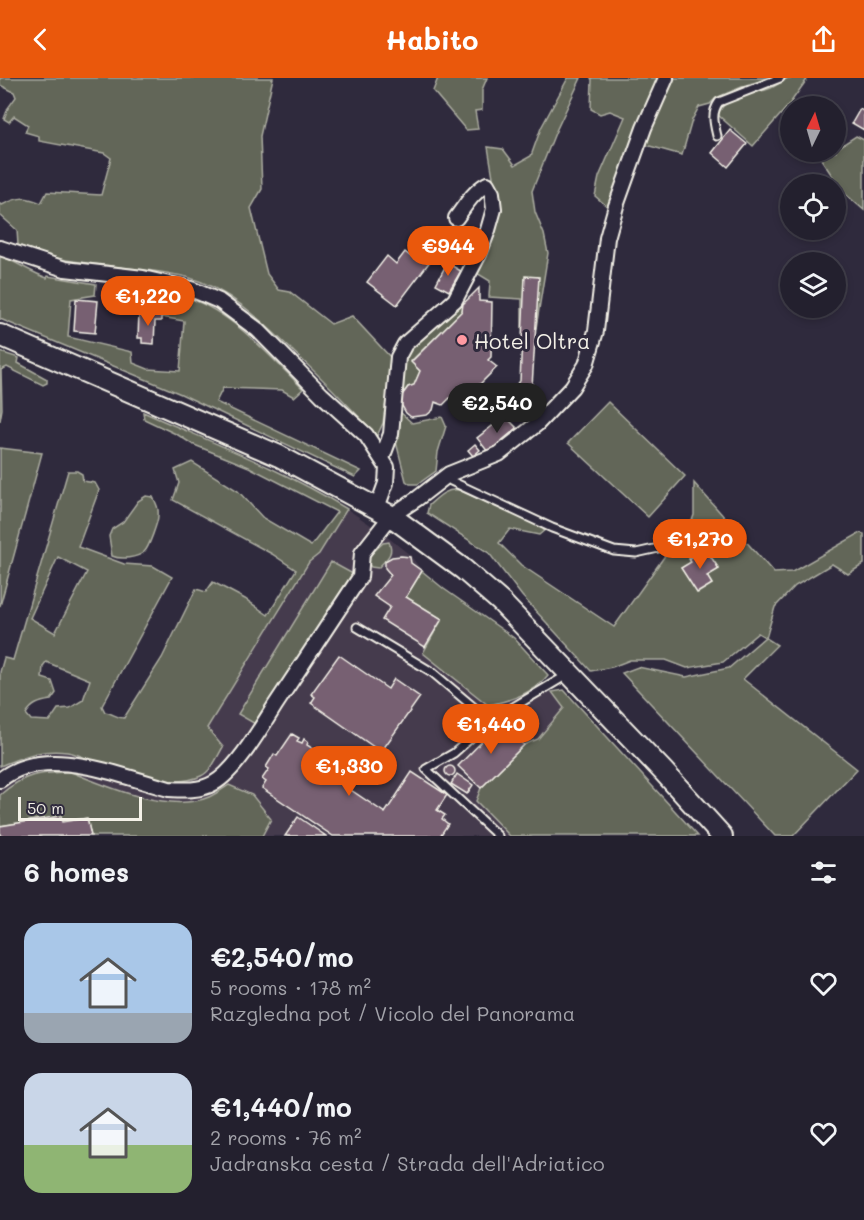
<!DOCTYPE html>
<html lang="en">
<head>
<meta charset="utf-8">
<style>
	body { margin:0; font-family:Mali,sans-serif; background:#2f2d3a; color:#f1f3f6; height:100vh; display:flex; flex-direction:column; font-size:22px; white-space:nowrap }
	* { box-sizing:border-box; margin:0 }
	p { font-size:20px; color:#a3a3aa }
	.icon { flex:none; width:33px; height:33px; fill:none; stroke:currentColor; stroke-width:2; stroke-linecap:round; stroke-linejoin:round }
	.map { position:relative; height:758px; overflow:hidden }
	.side { display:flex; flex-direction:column; background:#23202e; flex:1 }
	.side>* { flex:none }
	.needle { width:39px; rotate:5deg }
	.fabs { position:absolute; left:780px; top:18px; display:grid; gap:12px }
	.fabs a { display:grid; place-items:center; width:66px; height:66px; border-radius:50%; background:#23202e; box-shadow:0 3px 9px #0003,0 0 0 2px #403e4a; font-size:30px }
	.scale { position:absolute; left:18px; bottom:15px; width:124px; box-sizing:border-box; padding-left:6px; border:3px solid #f4f1e8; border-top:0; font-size:16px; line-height:21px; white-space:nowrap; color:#f4f1e8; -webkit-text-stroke:4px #2f2a3d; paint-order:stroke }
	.price { position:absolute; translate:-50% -51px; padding:0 14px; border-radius:21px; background:#ea580c; color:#fff; font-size:20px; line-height:39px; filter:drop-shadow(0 2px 3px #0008) }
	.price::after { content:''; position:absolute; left:50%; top:36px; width:18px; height:14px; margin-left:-9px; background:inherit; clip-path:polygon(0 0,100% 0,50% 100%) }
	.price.on { background:#222; color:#fff }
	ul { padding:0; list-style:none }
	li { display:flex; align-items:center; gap:18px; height:150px; padding:0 24px }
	li span { display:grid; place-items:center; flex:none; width:168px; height:120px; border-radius:18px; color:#555 }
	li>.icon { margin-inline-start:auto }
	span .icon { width:72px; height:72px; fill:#fffc; stroke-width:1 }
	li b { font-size:26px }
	h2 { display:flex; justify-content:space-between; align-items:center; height:72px; padding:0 24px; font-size:26px }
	header { display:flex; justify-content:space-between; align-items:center; height:78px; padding:0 24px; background:#ea580c; color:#fff; font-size:27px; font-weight:700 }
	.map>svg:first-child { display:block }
	.built { fill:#453a4d }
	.green { fill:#626658; stroke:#abaca0; stroke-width:1.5; fill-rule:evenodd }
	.building { fill:#776072; stroke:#f4f1e8; stroke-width:1.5 }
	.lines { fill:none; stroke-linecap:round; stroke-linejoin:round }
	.lane-casing { stroke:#f4f1e8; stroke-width:11 }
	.street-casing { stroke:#f4f1e8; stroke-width:18 }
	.secondary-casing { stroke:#f4f1e8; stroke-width:24 }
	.lane { stroke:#2f2a3d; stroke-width:7 }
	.street { stroke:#2f2a3d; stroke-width:14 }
	.secondary { stroke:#2f2a3d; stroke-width:20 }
	.poi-dot { fill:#ff9aa2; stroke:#2f2a3d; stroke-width:2 }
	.labels { text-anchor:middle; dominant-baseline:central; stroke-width:6; stroke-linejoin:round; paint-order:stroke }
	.poi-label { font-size:21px; fill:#f4f1e8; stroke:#2f2a3d; text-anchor:start }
</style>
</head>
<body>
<header><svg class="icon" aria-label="back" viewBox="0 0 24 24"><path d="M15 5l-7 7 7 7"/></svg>Habito<svg class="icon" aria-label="share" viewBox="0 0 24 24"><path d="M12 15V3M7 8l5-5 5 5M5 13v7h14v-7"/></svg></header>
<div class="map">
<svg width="864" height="758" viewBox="0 0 864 758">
	<rect width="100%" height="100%" fill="#2f2a3d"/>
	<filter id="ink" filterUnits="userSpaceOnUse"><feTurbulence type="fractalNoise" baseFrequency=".0167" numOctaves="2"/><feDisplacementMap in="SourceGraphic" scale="12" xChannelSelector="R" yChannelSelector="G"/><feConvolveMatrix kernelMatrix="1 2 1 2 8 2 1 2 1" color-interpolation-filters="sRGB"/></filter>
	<g filter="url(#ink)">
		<!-- built -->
		<path class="built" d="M347,431L381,454L410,477L455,537L513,575L547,609L590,663L679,758H0V688L28,675L70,674L107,689L166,703L186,702L201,698L223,669L207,650L309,483L319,476Z"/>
		<!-- green -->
		<g class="green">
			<path d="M0,0H273L260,58L262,111L251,130L267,196L279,212L290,214L331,246L352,238L392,281L383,345L377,358C351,330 325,303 297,277C266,247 231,211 187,199C144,189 100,189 56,180C43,178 30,172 18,167L17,152L0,137V126L2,127C18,119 25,118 41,125L47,114L101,117L111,80L104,75L39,63V58L25,54L28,47L14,38L9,44L4,41L8,30L16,19L14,14L0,7Z"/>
			<path d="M438,0H487L482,12V32L475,33L478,51L466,52L433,13Z"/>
			<path d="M568,0H581L555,55L532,113L535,134L544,156L548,175L536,250H522V221L489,219L490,203L475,194L494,105L488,69L503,71L515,87L531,78L541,50Z"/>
			<path d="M591,0H660L609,130L595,118L599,99L625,39L610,33L600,36L591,31L592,2Z"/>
			<path d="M675,0H773L749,6L716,20L710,26L699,29L692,42L682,77L646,67L657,37Z"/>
			<path d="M788,0H808L788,28L753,68L718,37C725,16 754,17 771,10C777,7 782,3 788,0Z"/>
			<path d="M856,58L864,62V132L843,114L819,78L836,74V71Z"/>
			<path d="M0,178C17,184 30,194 47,200L48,198L96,206L95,217L71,221L68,259L132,274L133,285L148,291L180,293L184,243L162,239L159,222L124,230L110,229L112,211C126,204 143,208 157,212C167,214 178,217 188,220C232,234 271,279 303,311L294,319L282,312L223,310L216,324L361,393L355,399L181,316L0,241Z"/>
			<path d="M463,226L462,233L411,283L420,293L414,307L408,309L400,320L403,279L413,265Z"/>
			<path d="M0,274L19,280L18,285L47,301V305L43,307L7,289L1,292L2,331L0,343Z"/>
			<path d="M608,324L685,398L648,439L568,365Z"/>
			<path d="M397,331L412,345L442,339L446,348L438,374L436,393L418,406H410L406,403L396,364Z"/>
			<path d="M143,334C213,365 282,391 347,431L319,476L309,484L207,650L223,669C217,679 212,693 201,698C176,710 130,698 106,689C93,684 81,676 67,674C39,671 25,678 0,688V594L4,580L13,582L68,393H77L82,396L83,403L95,405L99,412L78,469L124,486L153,488L172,499L102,628L105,634C113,635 116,640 124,640L162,580L196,511L206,514L213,504L245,521L268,537L296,492L272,476L173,422L179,405L175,392L192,384L238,413L263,440L311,468L337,434L249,389L192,366L178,357L144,341ZM58,479L87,494L55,555L30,540ZM46,584L90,602L83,622L70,630L58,631L50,643L31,642L26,636C32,626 39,624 51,622L56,615L52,603L42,600L43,588Z"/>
			<path d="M0,370L42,375L0,528Z"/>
			<path d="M694,405L774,495L792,494L860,455L864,456V486L848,496L832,486L795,508L775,529L766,560L777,567L743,601L857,691L793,758H775L622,595L638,589L686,599L729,590L765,559L758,555L723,584L687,590L666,582H630L612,589L591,593L522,518L489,475L427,435L429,427C438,419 446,410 459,412L546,451L539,457L510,451L499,465L521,487L614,549L664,479L690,448L694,437ZM705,470L719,491L707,498L712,506L698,515L681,490L691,484L689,481Z"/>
			<path d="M146,418L153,419C156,425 159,430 158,438C158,443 149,470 144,474C137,480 121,482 112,478L109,458L112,451L123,444L138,423Z"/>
			<path d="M389,464C395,476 385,482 378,490L371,489L368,485L370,477L383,465Z"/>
			<path d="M331,484L353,496L257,647L238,636Z"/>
			<path d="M422,493L444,511L514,560L548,597C534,615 510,623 488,627L423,575L442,541L406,519Z"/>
			<path d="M564,612L698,758H510L476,723L481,710L524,667L538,661L564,630L552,614Z"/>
			<path d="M71,694C108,709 169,736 209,719C216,716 223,711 229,707L252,717L271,741L262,758H91L87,740L62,744L61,738L0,748V717C25,695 39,695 71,694Z"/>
		</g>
		<!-- building -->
		<g class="building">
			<path d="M860,31L864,34V52L852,45Z"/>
			<path d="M838,50L843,61L836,65V51Z"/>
			<path d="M730,52L747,66L728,89L712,75Z"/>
			<path d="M419,167L434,178L397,227L367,204L387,178L396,186L405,174L410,178Z"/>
			<path d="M447,185L461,193L449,213L436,206Z"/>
			<path d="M525,198L539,199L532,308L524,321L515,329L506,320L520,303Z"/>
			<path d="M479,210V223L492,224L491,279L488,282L497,289L457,329L450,320L443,327L435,324L433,332L427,337L411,339L406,335L401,326L400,320L408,309L414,307L420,293L411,284L462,233L463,226Z"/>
			<path d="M124,217L163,222L161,237L122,232Z"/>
			<path d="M76,221L98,223L95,255L74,253Z"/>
			<path d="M139,234L161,237V243H155L154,266L142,265V260H138Z"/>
			<path d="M505,338L517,350L488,374L477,360Z"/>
			<path d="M475,366L480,372L473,378L468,372Z"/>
			<path d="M705,470L719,491L707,498L712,506L697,515L681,490L691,484L689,481Z"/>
			<path d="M401,478L410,479L411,485L422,493L406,519L442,541L425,569L382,542L390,529L374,518L391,497L385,490V483L392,479Z"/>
			<path d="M339,577L388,611L394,601L420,619L381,674L311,625L315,619L311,616Z"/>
			<path d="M501,644L524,667L481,710L458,688Z"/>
			<path d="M292,656L299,660L297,663L302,665L304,661L308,664L307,667L324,678L326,676L337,683L338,681L349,693L351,705L348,710L385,735L412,694L447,717L437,732L445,737L442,741L448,746L440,758H333L262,710L266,704L262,701L269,691L266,689L274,676L277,678Z"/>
			<circle cx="450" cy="693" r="5"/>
			<path d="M457,696L473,707L467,716L451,706Z"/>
			<path d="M61,738L62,744L87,740L91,758H0V748Z"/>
			<path d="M298,739L326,758H285Z"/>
		</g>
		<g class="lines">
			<defs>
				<g id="lane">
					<path d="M717,58C714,45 711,35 719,24L780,0"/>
					<path d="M446,398L451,403L552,450L614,473L636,475L663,469"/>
					<path d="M357,549L432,594L490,643"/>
					<path d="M498,758L426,691L454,675L490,643L567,597"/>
				</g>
				<g id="street">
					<path d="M0,170L65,191L143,200L191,211L219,223L258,252L322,317L366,357L387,389L386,405L377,430"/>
					<path d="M382,380L391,356L398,279L405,266L455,222L479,176L488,152L494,131L492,115L487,106C473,114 465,128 456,140"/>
					<path d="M0,702C45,665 119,698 169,711C184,712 200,713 214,705C236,693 262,648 276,626C304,584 332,541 360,499L362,475L391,438L418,420L449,396L499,376L537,346L572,309L586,287L596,253L607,160L616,128L644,50L666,0"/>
				</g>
				<path id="secondary" d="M0,257L279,378L391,438L463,491L501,524L664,694L722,758"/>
			</defs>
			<!-- lane casing -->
			<use href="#lane" class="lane-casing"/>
			<!-- street casing -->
			<use href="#street" class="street-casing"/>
			<!-- secondary casing -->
			<use href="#secondary" class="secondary-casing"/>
			<!-- lane -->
			<use href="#lane" class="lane"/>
			<!-- street -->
			<use href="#street" class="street"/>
			<!-- secondary -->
			<use href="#secondary" class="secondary"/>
		</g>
	</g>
	<!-- markers -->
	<circle class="poi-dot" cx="462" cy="262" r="6"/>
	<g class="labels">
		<!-- poi labels -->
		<g class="poi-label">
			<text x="474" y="262">Hotel Oltra</text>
		</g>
	</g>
</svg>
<div class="fabs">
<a><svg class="needle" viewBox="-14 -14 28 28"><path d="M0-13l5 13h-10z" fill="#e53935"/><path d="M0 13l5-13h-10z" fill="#a3a3aa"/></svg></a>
<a><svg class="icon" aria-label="locate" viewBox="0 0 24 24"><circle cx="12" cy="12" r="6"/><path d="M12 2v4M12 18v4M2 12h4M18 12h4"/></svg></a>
<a><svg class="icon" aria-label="layers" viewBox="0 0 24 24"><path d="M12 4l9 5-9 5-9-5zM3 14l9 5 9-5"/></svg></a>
</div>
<div class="scale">50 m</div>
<b class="price" style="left:448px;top:199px">€944</b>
<b class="price" style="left:148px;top:249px">€1,220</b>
<b class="price on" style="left:497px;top:356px">€2,540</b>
<b class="price" style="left:700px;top:492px">€1,270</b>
<b class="price" style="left:491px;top:677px">€1,440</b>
<b class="price" style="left:349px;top:719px">€1,330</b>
</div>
<section class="side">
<h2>6 homes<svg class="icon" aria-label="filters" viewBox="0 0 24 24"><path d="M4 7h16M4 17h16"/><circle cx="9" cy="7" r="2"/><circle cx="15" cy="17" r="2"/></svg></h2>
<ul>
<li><span style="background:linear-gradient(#a9c7e8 75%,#9aa5b1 0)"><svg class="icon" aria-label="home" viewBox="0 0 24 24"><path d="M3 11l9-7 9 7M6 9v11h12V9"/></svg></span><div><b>€2,540/mo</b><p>5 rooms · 178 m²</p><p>Razgledna pot / Vicolo del Panorama</p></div><svg class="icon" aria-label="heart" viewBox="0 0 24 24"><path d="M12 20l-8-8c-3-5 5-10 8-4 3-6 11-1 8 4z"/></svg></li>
<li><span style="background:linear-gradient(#c9d6e8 60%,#8fb573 0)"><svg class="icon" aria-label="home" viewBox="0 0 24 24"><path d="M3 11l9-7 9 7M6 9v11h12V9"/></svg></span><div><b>€1,440/mo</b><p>2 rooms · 76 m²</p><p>Jadranska cesta / Strada dell'Adriatico</p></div><svg class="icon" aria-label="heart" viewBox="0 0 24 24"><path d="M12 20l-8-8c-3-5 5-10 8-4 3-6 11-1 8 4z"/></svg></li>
</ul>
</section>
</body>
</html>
